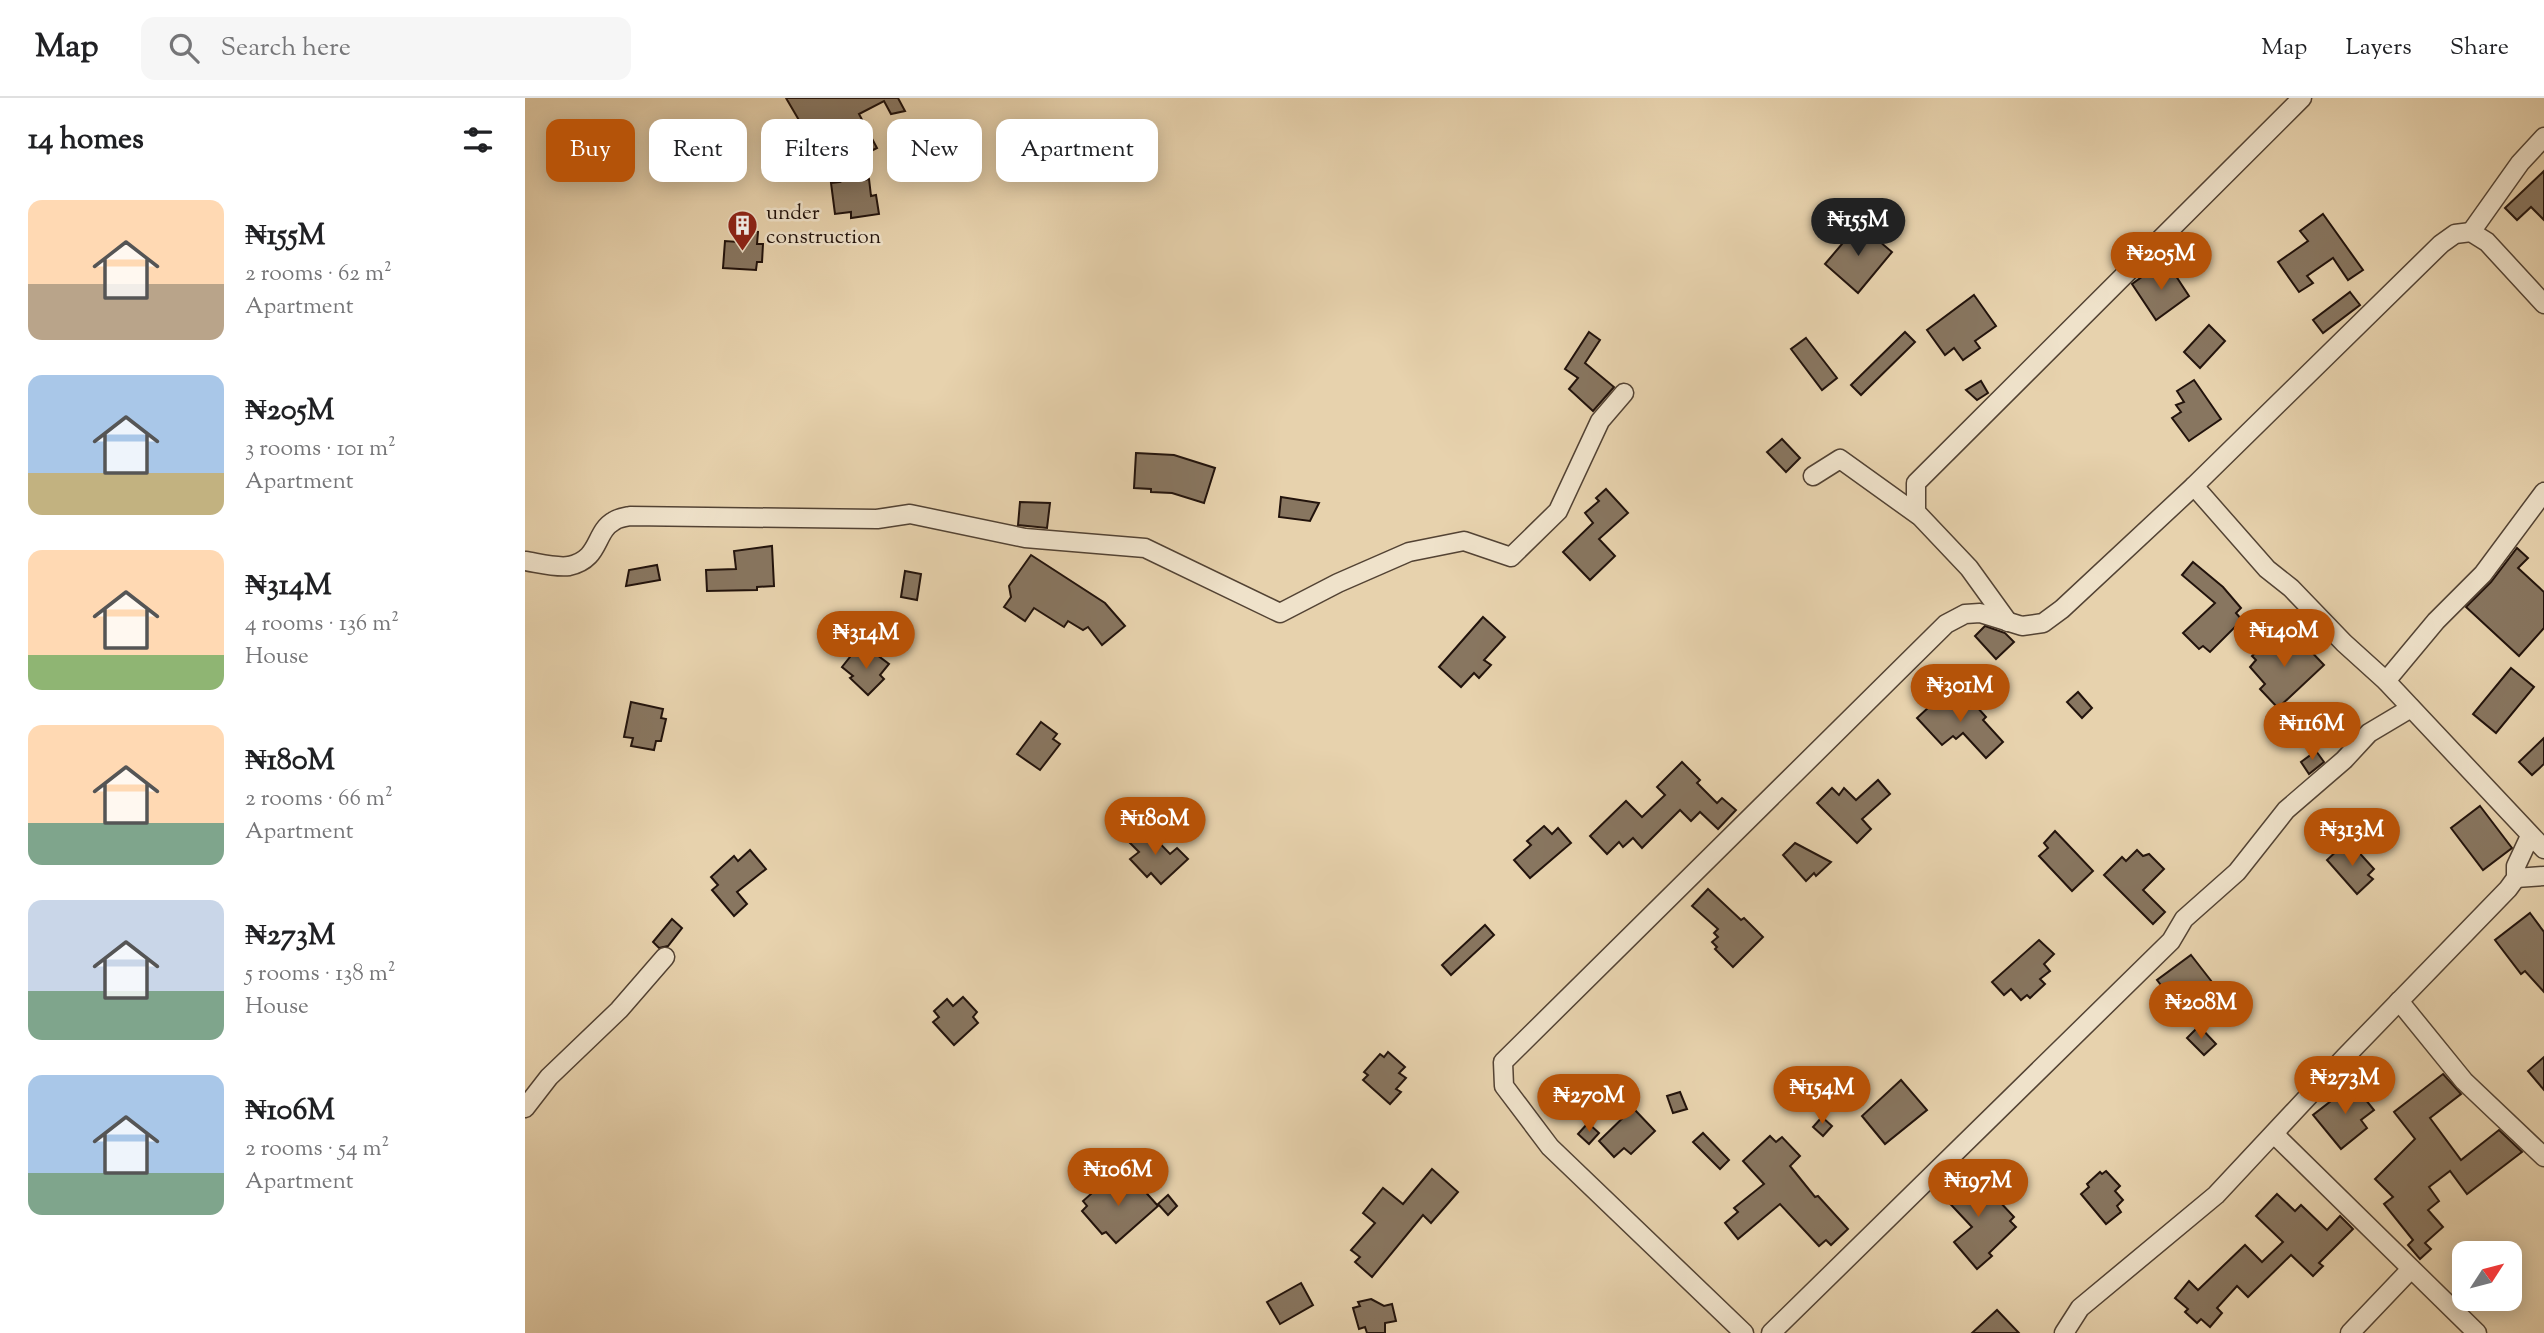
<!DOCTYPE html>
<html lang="en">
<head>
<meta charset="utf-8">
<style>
	body { margin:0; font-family:"Sorts Mill Goudy",serif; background:#f6f6f6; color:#202124; height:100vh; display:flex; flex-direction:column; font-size:26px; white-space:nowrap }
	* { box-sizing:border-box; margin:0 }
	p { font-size:23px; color:#757577 }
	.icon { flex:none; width:38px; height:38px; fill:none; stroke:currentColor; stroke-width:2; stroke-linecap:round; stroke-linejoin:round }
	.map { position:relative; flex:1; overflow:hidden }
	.details { display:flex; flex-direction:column; background:#fff; width:525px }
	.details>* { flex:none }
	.guide { position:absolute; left:21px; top:21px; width:665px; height:63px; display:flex; gap:14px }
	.needle { width:46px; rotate:54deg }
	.controls { position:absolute; left:1927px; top:1143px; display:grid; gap:14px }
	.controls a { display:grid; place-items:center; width:70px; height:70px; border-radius:14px; background:#fff; box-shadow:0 4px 18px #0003; font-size:35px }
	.price { position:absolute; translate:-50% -60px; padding:0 16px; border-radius:24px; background:#b45309; color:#fff; font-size:23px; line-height:46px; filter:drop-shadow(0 2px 4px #0008) }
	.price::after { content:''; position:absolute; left:50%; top:42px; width:21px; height:16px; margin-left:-10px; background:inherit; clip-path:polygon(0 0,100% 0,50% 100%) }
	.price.selected { background:#222; color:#fff }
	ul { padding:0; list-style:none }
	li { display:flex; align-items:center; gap:21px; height:175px; padding:0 28px }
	li span { display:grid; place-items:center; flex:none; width:196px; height:140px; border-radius:14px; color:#555 }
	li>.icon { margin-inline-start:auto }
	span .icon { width:84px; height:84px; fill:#fffc; stroke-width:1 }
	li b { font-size:30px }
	h2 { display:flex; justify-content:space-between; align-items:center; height:84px; padding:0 28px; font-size:30px }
	.pill { padding:0 24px; border-radius:14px; background:#fff; box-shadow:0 4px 18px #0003; font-size:24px; line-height:63px }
	.pill.selected { background:#b45309; color:#fff }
	header { display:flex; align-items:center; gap:42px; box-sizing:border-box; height:98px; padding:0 35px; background:#fff; border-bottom:2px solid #e0e0e0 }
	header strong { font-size:33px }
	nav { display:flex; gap:38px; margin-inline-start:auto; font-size:24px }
	.search { width:490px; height:63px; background:#f6f6f6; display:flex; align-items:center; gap:18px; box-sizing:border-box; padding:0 24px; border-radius:14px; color:#757577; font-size:26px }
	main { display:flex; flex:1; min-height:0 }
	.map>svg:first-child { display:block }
	.building { fill:#887660; stroke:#22130c; stroke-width:2 }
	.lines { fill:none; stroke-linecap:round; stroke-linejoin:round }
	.minor-casing { stroke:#534334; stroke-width:21 }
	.minor { stroke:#efe2ca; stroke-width:18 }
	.labels { text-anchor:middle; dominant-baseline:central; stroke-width:5; stroke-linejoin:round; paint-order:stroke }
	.poi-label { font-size:21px; fill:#22130c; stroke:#efe2ca; text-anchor:start }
</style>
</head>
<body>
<header>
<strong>Map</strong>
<div class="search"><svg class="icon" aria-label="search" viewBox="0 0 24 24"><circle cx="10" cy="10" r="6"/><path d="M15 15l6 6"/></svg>Search here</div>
<nav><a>Map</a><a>Layers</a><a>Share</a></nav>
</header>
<main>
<section class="details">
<h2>14 homes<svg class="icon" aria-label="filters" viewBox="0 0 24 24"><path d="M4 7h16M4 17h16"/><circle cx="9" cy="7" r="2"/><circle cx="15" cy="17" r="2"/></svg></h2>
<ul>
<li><span style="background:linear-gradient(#ffd9b3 60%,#b9a48a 0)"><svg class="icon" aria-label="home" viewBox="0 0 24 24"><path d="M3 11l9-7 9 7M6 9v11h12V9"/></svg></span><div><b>₦155M</b><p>2 rooms · 62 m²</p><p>Apartment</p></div></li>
<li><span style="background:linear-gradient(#a9c7e8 70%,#c2b280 0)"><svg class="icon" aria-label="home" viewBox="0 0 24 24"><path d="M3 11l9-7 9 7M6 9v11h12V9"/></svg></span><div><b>₦205M</b><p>3 rooms · 101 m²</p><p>Apartment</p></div></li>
<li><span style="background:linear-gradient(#ffd9b3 75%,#8fb573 0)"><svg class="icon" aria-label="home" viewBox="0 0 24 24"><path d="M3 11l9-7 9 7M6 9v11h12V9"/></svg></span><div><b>₦314M</b><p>4 rooms · 136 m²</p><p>House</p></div></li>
<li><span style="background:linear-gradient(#ffd9b3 70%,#7fa58c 0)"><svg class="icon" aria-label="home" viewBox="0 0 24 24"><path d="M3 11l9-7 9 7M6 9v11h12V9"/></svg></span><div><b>₦180M</b><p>2 rooms · 66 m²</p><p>Apartment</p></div></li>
<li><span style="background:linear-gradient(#c9d6e8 65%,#7fa58c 0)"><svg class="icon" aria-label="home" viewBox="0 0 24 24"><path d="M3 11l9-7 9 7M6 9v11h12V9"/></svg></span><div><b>₦273M</b><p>5 rooms · 138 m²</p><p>House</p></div></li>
<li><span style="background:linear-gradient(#a9c7e8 70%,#7fa58c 0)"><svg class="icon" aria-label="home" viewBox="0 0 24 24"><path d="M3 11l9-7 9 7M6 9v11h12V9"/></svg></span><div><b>₦106M</b><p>2 rooms · 54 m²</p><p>Apartment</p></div></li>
</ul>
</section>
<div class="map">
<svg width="2019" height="1235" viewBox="0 0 2019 1235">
	<rect width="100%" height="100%" fill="#e7d2ad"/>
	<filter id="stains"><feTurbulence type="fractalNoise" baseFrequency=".00286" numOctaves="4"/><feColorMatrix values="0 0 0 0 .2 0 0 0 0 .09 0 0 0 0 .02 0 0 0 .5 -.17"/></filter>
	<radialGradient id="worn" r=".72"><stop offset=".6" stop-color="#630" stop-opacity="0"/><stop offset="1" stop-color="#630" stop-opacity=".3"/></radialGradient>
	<!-- building -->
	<g class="building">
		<path d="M261,0H373L380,13L366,16L359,3L334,16L352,50L336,58L339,82L344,81L346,98L351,97L354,116L326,120V114L310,116L306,85L315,84L296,51L292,53Z"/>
		<path d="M2019,73V122L2006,109L1992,122L1980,110Z"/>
		<path d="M1798,116L1838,172L1823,182L1808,160L1782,178L1788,185L1774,194L1753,164L1783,143L1775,133Z"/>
		<path d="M1334,126L1367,154L1333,195L1300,166Z"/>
		<path d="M214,132L233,134L232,146H238L237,164H232L231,172L198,170L200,143L213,144Z"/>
		<path d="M1645,169L1664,198L1631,222L1607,186L1628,171L1632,178Z"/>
		<path d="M1825,194L1835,207L1798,235L1788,222Z"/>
		<path d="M1449,197L1471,228L1450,243L1455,250L1438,262L1429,250L1420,257L1402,232Z"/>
		<path d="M1684,227L1700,243L1675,270L1659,254Z"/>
		<path d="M1064,234L1075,242L1060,265L1089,289L1068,313L1044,291L1053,280L1040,271Z"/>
		<path d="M1380,234L1390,244L1336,297L1326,287Z"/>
		<path d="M1281,240L1312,280L1297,292L1266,251Z"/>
		<path d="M1669,282L1696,321L1664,343L1647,320L1656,314L1651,307L1659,304L1652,293Z"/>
		<path d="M1456,283L1463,295L1452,302L1441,292Z"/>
		<path d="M1257,341L1275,360L1261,374L1242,354Z"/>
		<path d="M611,355L649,357L690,370L679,405L647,395L626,394V391L609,390Z"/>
		<path d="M1081,391L1103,415L1074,441L1090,458L1065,482L1038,454L1068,425L1060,415L1074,403L1071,400Z"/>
		<path d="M756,399L794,405L785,423L754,419Z"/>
		<path d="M495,404L525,405L522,430L493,427Z"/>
		<path d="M247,448L249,488L232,489V492L182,493L181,472L211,471L209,453Z"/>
		<path d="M1992,450L2003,460L1993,470L2019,494V530L1994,558L1941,509L1966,484Z"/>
		<path d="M506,457L580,505L600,528L577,547L563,529L558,532L543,523L539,529L509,510L500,523L479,509L486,499L484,488Z"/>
		<path d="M1668,464L1698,489L1716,510L1711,515L1717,522L1685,554L1678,548L1674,551L1658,535L1690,505L1657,477Z"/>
		<path d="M132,467L135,482L101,488L104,472Z"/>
		<path d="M380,473L396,476L392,502L376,499Z"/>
		<path d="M958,519L980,539L959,562L966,567L954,580L949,575L936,589L914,569Z"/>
		<path d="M1460,528L1480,535L1489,544L1471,561L1450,538Z"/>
		<path d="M1758,539L1770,551L1777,544L1799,567L1753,610L1735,591L1740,586L1725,569L1731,562L1727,558L1747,540L1751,547Z"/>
		<path d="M329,554L341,563L348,554L364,566L355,577L359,581L343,597L325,580L328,578L317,569Z"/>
		<path d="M1986,570L2009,589L1971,635L1948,616Z"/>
		<path d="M1553,594L1567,610L1557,620L1542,604Z"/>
		<path d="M1417,597L1423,604L1430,598L1435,604L1442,598L1461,619L1458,622L1478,644L1461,660L1438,635L1431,641L1428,638L1417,647L1392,620Z"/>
		<path d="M106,604L138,611L136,620L141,621L136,643H131L129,652L106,648L108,640L99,639Z"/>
		<path d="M516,624L532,636L528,641L535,646L515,672L492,656Z"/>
		<path d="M2019,640V666L2007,677L1994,664Z"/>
		<path d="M1791,653L1799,664L1784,676L1776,664Z"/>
		<path d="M1157,664L1175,682L1172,685L1192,705L1197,700L1211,712L1193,731L1175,714L1166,723L1155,712L1117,750L1108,740L1098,749L1094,744L1082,756L1065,738L1101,703L1117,719L1140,697L1132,689Z"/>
		<path d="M1353,682L1365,696L1337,721L1346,731L1332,745L1292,705L1307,690L1314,697L1319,690L1331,702Z"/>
		<path d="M1955,708L1987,750L1958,772L1926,730Z"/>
		<path d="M1019,728L1027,736L1033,730L1046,745L1005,780L989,762L1006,747L1002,743Z"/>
		<path d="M619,729L645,756L652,750L663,761L636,786L626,775L622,779L605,761L614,754L603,743Z"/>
		<path d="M1530,733L1568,773L1547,793L1514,758L1523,750L1519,745Z"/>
		<path d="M1270,745L1306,764L1291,778L1289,775L1281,783L1258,757Z"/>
		<path d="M1816,749L1822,756L1829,749L1849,771L1843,777L1848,781L1832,796L1802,762Z"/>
		<path d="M225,752L241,771L212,794L222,806L209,818L187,792L193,787L186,779L209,758L213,763Z"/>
		<path d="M1612,752L1618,758L1624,756L1639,771L1618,792L1640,814L1628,826L1579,777L1597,759L1601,763Z"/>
		<path d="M1183,791L1216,822L1219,820L1238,839L1208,869L1190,851L1192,849L1187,844L1193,839L1189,835L1193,831L1167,808Z"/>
		<path d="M2005,815L2019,834V894L2000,873L1996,876L1970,842Z"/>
		<path d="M147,821L157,830L143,848L134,850L128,844Z"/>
		<path d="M960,827L969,837L926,877L917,867Z"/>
		<path d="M1514,842L1529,856L1519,866L1525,873L1515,881L1520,886L1505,900L1502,897L1496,902L1486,891L1479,897L1467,884Z"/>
		<path d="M1666,857L1687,884L1653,909L1632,882Z"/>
		<path d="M438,899L452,914L448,919L453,925L429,947L408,924L414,919L409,913L422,901L428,908Z"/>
		<path d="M1674,928L1691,946L1679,957L1662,940Z"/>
		<path d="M863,954L880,969L874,975L881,980L871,991L876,994L865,1006L838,982L843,977L839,974L855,956L859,959Z"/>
		<path d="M2019,959V992L2003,973Z"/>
		<path d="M1918,976L1936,996L1905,1020L1936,1062L1974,1032L1997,1054L1942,1096L1925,1073L1904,1089L1914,1103L1903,1112L1918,1129L1900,1145L1906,1151L1895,1161L1883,1147L1888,1142L1859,1106L1868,1099L1850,1081L1890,1041L1869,1014Z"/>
		<path d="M1376,982L1402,1012L1360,1046L1337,1018Z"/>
		<path d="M1828,986L1849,1012L1836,1022L1842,1030L1816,1051L1788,1017Z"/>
		<path d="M1155,994L1162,1011L1148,1015L1142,998Z"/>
		<path d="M1108,1010L1130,1033L1106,1056L1099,1050L1089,1059L1074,1043Z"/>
		<path d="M1297,1019L1307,1028L1298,1038L1288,1029Z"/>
		<path d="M1063,1025L1074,1035L1064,1046L1053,1036Z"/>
		<path d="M1178,1035L1204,1062L1195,1071L1168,1044Z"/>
		<path d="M1245,1038L1251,1044L1257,1039L1275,1058L1265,1068L1290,1099L1293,1098L1323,1131L1306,1147L1301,1142L1294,1148L1255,1106L1213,1141L1200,1125L1213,1114L1209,1110L1239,1086L1218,1063Z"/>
		<path d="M907,1071L933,1094L906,1125L898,1117L847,1179L830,1164L835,1159L826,1152L850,1125L838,1115L858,1090L878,1106Z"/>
		<path d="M1581,1073L1595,1088L1590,1093L1598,1102L1592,1108L1596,1114L1581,1126L1556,1096L1564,1089L1562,1086L1575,1074L1577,1076Z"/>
		<path d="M1437,1074L1447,1085L1450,1082L1472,1105L1474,1103L1489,1119L1485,1123L1491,1129L1464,1155L1467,1158L1452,1171L1429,1144L1447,1129L1415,1095Z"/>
		<path d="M584,1080L595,1092L608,1080L633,1108L591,1145L581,1134L577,1136L557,1113L562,1108L558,1103Z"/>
		<path d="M1752,1096L1770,1113L1776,1107L1802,1132L1815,1118L1828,1131L1794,1165L1798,1168L1788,1178L1766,1157L1723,1199L1712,1188L1692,1210L1697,1215L1685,1229L1676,1221L1672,1225L1660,1214L1663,1211L1650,1200L1664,1183L1673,1192L1720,1147L1737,1164L1758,1144L1731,1118Z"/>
		<path d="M643,1097L652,1108L643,1117L633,1106Z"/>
		<path d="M776,1185L788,1207L755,1226L742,1204Z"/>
		<path d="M846,1201L859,1208L867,1206L871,1223L860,1225V1235H842L840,1229L834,1231L828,1210L835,1208L833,1204Z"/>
		<path d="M1472,1212L1494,1235H1447Z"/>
	</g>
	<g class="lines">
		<defs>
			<g id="minor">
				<path d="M1946,134L1995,65L2019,39"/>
				<path d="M2019,206L1962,144L1946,134L1930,136L1916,146L1669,388L1742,471L1766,490L1819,545L1861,583L2019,751"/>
				<path d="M1288,378L1315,361L1393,417"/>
				<path d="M0,463C13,465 31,470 44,468C76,461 69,434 89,423C93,420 100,419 105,418L352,421L385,416L500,440L620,450L755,515L813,485L884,454L939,443L986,459L1033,413L1075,323L1099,295"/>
				<path d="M1483,524L1444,470L1391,414V385L1777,0"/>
				<path d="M1861,583L1911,523L1958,476L2019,394"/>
				<path d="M1991,780L2019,778"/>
				<path d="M1874,903L1939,983L2019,1059"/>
				<path d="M0,1010L24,979L94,912L140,859"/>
				<path d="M1749,1036L1952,1235"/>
				<path d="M1219,1235L1025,1049L979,988L978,964L1421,526L1440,516L1455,515L1497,528L1518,525L1537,511L1669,388"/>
				<path d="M1246,1235L1646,843L1659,821L1712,774L1761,712L1819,662L1844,635L1886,610"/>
				<path d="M1539,1235L1555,1210L1691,1097L1820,959L1983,791L1991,780V768L2005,738"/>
				<path d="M1825,1235L1886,1171"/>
			</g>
		</defs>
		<!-- minor casing -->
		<use href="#minor" class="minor-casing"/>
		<!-- minor -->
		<use href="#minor" class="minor"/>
	</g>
	<!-- icons -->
	<defs>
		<symbol id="building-pin" viewBox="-11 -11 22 30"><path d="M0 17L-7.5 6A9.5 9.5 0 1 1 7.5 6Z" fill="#8f2418" stroke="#efe2ca"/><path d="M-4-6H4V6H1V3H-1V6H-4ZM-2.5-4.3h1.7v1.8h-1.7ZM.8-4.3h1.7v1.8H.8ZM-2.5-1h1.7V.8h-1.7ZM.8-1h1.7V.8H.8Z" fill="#fff"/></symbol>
	</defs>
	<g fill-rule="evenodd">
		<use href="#building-pin" x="200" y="110" width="35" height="47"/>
	</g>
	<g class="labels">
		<!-- poi labels -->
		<g class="poi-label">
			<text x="241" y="116">under<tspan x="241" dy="24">construction</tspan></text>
		</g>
	</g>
	<rect width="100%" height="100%" filter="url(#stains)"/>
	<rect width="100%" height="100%" fill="url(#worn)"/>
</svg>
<div class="controls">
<a><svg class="needle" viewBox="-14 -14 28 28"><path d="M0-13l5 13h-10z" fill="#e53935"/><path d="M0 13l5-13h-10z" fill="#757577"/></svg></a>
</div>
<b class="price selected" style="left:1333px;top:160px">₦155M</b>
<b class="price" style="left:1636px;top:194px">₦205M</b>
<b class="price" style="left:1759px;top:571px">₦140M</b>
<b class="price" style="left:341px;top:573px">₦314M</b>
<b class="price" style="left:1435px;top:626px">₦301M</b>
<b class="price" style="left:1787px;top:664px">₦116M</b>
<b class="price" style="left:630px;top:759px">₦180M</b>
<b class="price" style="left:1827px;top:770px">₦313M</b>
<b class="price" style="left:1676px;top:943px">₦208M</b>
<b class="price" style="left:1820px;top:1018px">₦273M</b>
<b class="price" style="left:1297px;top:1028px">₦154M</b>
<b class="price" style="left:1064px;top:1036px">₦270M</b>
<b class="price" style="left:593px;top:1110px">₦106M</b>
<b class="price" style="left:1453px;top:1121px">₦197M</b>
<div class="guide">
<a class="pill selected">Buy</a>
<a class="pill">Rent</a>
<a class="pill">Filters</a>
<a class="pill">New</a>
<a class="pill">Apartment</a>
</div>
</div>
</main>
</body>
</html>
